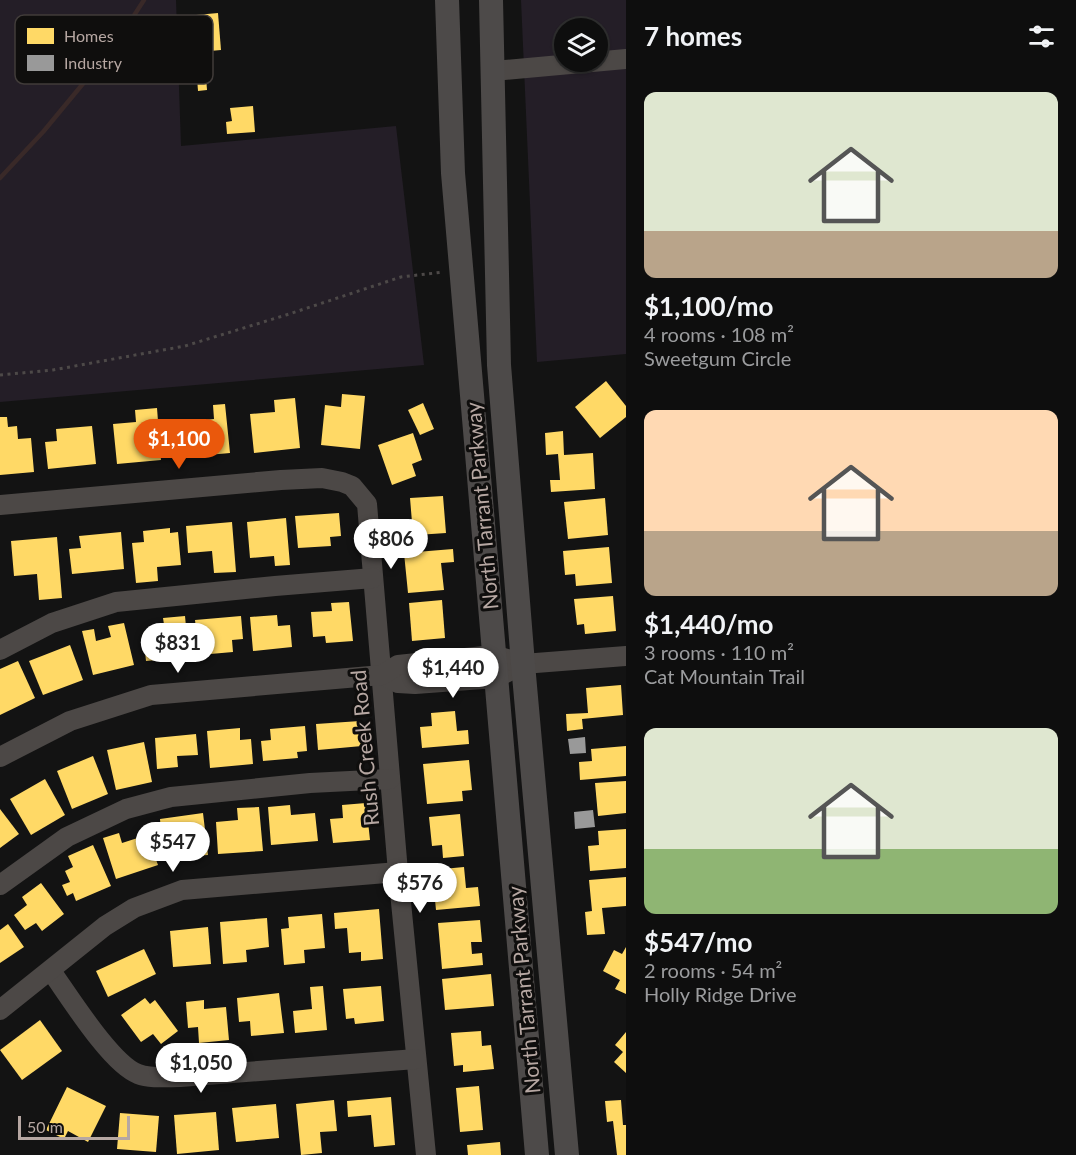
<!DOCTYPE html>
<html lang="en">
<head>
<meta charset="utf-8">
<style>
	body { margin:0; font-family:Lato,sans-serif; background:#1c1c1c; color:#f1f3f6; height:100vh; display:flex; flex-direction:column; font-size:22px; white-space:nowrap }
	* { box-sizing:border-box; margin:0 }
	p { font-size:20px; color:#9b9c9e }
	.icon { flex:none; width:33px; height:33px; fill:none; stroke:currentColor; stroke-width:2; stroke-linecap:round; stroke-linejoin:round }
	.map { position:relative; flex:1; overflow:hidden }
	.drawer { display:flex; flex-direction:column; background:#0e0e0e; width:450px }
	.drawer>* { flex:none }
	.buttons { position:absolute; left:554px; top:18px; display:grid; gap:12px }
	.buttons a { display:grid; place-items:center; width:54px; height:54px; border-radius:50%; background:#0e0e0e; box-shadow:0 2px 4px #0004,0 0 0 2px #2e2e2e; font-size:30px }
	.scale { position:absolute; left:18px; bottom:15px; width:112px; box-sizing:border-box; padding-left:6px; border:3px solid #b6a7a2; border-top:0; font-size:16px; line-height:21px; white-space:nowrap; color:#b6a7a2; -webkit-text-stroke:4px #0f0e0d; paint-order:stroke }
	.price { position:absolute; translate:-50% -51px; padding:0 14px; border-radius:21px; background:#fff; color:#222; font-size:20px; line-height:39px; filter:drop-shadow(0 2px 3px #0008) }
	.price::after { content:''; position:absolute; left:50%; top:36px; width:18px; height:14px; margin-left:-9px; background:inherit; clip-path:polygon(0 0,100% 0,50% 100%) }
	.price.current { background:#ea580c; color:#fff }
	ul { padding:0; list-style:none }
	li { display:grid; align-content:center; gap:12px; height:318px; padding:0 18px }
	li span { display:grid; place-items:center; height:186px; border-radius:12px; color:#555 }
	li>.icon { margin-inline-start:auto }
	span .icon { width:108px; height:108px; fill:#fffc; stroke-width:1 }
	li b { font-size:26px }
	h2 { display:flex; justify-content:space-between; align-items:center; height:72px; padding:0 18px; font-size:26px }
	main { display:flex; flex:1; min-height:0 }
	.map>svg:first-child { display:block }
	.green { fill:#241e27; fill-rule:evenodd }
	.homes { fill:#ffd966 }
	.industry { fill:#999 }
	.lines { fill:none; stroke-linecap:round; stroke-linejoin:round }
	.stream { stroke:#392928; stroke-width:4.5 }
	.path { stroke:#4d4948; stroke-width:3; stroke-dasharray:3 4.5; stroke-linecap:butt }
	.minor { stroke:#4c4846; stroke-width:20 }
	.major { stroke:#4d4a49; stroke-width:24 }
	.labels { text-anchor:middle; dominant-baseline:central; stroke-width:6; stroke-linejoin:round; paint-order:stroke }
	.street-label { font-size:21px; fill:#b6a7a2; stroke:#0f0e0d }
	.key { fill:#0f0e0d; stroke:#413c3a; stroke-width:1.5 }
	.key-label { font-size:16px; fill:#b6a7a2 }
</style>
</head>
<body>
<main>
<div class="map">
<svg width="626" height="1155" viewBox="0 0 626 1155">
	<rect width="100%" height="100%" fill="#131313"/>
	<!-- green -->
	<g class="green">
		<path d="M0,0H176L181,146L396,126L424,365L0,402Z"/>
		<path d="M521,0H626V354L537,362ZM564,28H597V62H564Z"/>
	</g>
	<!-- homes -->
	<g class="homes">
		<path d="M218,13L221,50L188,53L185,16Z"/>
		<path d="M196,64H205L207,90L198,91Z"/>
		<path d="M253,106L255,132L227,134L226,122L232,121L230,108Z"/>
		<path d="M606,381L626,406V417L600,438L575,407Z"/>
		<path d="M342,394L365,396L360,449L321,445L325,405L341,407Z"/>
		<path d="M295,398L300,448L254,453L250,414L275,412L274,400Z"/>
		<path d="M423,403L434,429L420,435L408,410Z"/>
		<path d="M225,404L230,453L186,457L183,422L214,419L213,405Z"/>
		<path d="M157,408L161,460L117,464L113,424L136,422L135,410Z"/>
		<path d="M0,417H7L8,427L17,426L18,439L31,438L34,472L0,475Z"/>
		<path d="M92,426L96,464L48,469L45,442L57,441L56,429Z"/>
		<path d="M563,431L564,455L593,453L595,489L551,492L550,480H560L558,454L546,455L545,433Z"/>
		<path d="M413,433L422,460L412,464L416,476L392,485L378,445Z"/>
		<path d="M443,496L446,533L402,536L401,523L412,522L410,498Z"/>
		<path d="M605,498L608,535L568,539L564,502Z"/>
		<path d="M339,513L341,536L330,537L331,546L298,548L295,516Z"/>
		<path d="M286,518L290,565L275,566L274,556L250,558L247,522Z"/>
		<path d="M232,522L236,572L214,573L212,551L188,553L186,526Z"/>
		<path d="M170,528V533L178,532L181,565L157,567L158,581L136,583L132,543L144,542L143,531Z"/>
		<path d="M121,532L124,569L72,574L69,549L81,548L79,536Z"/>
		<path d="M57,537L62,598L39,600L37,574L14,576L11,541Z"/>
		<path d="M609,547L612,583L576,586L575,574L565,575L563,551Z"/>
		<path d="M453,549L454,562L441,563L444,590L408,593L404,553Z"/>
		<path d="M613,596L616,631L585,634L584,624L577,625L574,599Z"/>
		<path d="M442,600L445,638L412,641L409,603Z"/>
		<path d="M349,602L353,641L326,643L325,636L313,637L311,612L332,611L331,603Z"/>
		<path d="M277,615L278,626L290,625L292,647L253,651L250,617Z"/>
		<path d="M185,616L187,637L176,638L178,658L146,661L143,633L165,631L163,618Z"/>
		<path d="M241,616L243,639L232,640L233,652L199,655L195,620Z"/>
		<path d="M124,623L134,665L93,675L82,631L94,629L96,641L111,637L108,626Z"/>
		<path d="M70,645L83,680L43,695L29,661Z"/>
		<path d="M18,661L35,698L0,715V669Z"/>
		<path d="M621,685L623,715L582,719L583,729L567,731L566,714L588,713L586,688Z"/>
		<path d="M455,711L457,731L468,730L469,744L422,748L420,727L432,726L431,713Z"/>
		<path d="M360,721L362,746L318,750L316,724Z"/>
		<path d="M305,726L307,751L297,752L298,758L263,761L261,741L271,740L270,729Z"/>
		<path d="M240,728V740L251,739L253,764L210,768L207,731Z"/>
		<path d="M196,734L198,755L177,756L178,767L157,769L155,738Z"/>
		<path d="M144,742L152,782L116,790L107,750Z"/>
		<path d="M626,746V776L580,780L579,762L592,761L591,749Z"/>
		<path d="M93,756L108,794L72,809L57,771Z"/>
		<path d="M469,760L472,790L462,791L463,801L427,804L423,764Z"/>
		<path d="M45,779L65,815L31,835L10,799Z"/>
		<path d="M626,781V813L598,816L595,783Z"/>
		<path d="M366,803L370,840L333,843L330,819L343,818L342,805Z"/>
		<path d="M290,805L291,815L315,813L318,841L271,845L268,807Z"/>
		<path d="M259,807L263,851L218,854L216,822L238,820L237,808Z"/>
		<path d="M0,809L19,834L0,848Z"/>
		<path d="M203,813L208,855L193,856L192,848L175,851L174,841L162,843L160,819Z"/>
		<path d="M460,814L464,856L443,858L442,845L432,846L429,817Z"/>
		<path d="M626,829V868L590,871L588,846L599,845L598,831Z"/>
		<path d="M119,833L122,843L147,835L158,865L116,879L103,838Z"/>
		<path d="M93,845L111,886L76,901L73,893L67,896L62,885L70,882L65,871L73,867L68,856Z"/>
		<path d="M464,867L466,888L478,887L480,906L436,910L432,870Z"/>
		<path d="M626,877V906L602,908L605,934L587,935L585,912L592,911L589,880Z"/>
		<path d="M41,883L64,914L42,931L36,923L25,930L14,915L27,905L22,897Z"/>
		<path d="M379,909L383,959L361,961V952L349,953L347,928L335,929L334,913Z"/>
		<path d="M322,914L325,948L304,950L305,963L284,965L281,929L289,928L288,917Z"/>
		<path d="M267,918L269,947L246,950L247,962L223,964L220,922Z"/>
		<path d="M480,920L482,942H471L472,954L482,953L483,965L442,969L438,923Z"/>
		<path d="M8,924L24,947L0,963V930Z"/>
		<path d="M208,927L211,964L173,967L170,931Z"/>
		<path d="M626,947V994L615,989L620,980L603,971L614,950L622,954Z"/>
		<path d="M144,949L156,974L108,997L96,971Z"/>
		<path d="M491,974L494,1006L445,1010L442,979Z"/>
		<path d="M323,986L327,1030L295,1033L293,1011L312,1009L310,987Z"/>
		<path d="M381,986L384,1021L355,1024L354,1018L346,1019L343,989Z"/>
		<path d="M279,993L284,1033L251,1036L250,1021L239,1022L237,998Z"/>
		<path d="M145,998L150,1004L155,1000L178,1031L161,1044L153,1034L141,1042L121,1015Z"/>
		<path d="M204,1000V1009L226,1007L229,1040L199,1043L198,1027L188,1028L186,1002Z"/>
		<path d="M40,1020L62,1051L22,1080L0,1050Z"/>
		<path d="M481,1031L482,1046L491,1045L494,1069L463,1072V1065L454,1066L451,1033Z"/>
		<path d="M626,1032V1073L614,1062L623,1052L615,1045Z"/>
		<path d="M479,1086L483,1130L460,1132L456,1088Z"/>
		<path d="M67,1087L106,1106L88,1142L68,1131L64,1139L46,1130Z"/>
		<path d="M391,1097L395,1145L374,1147L371,1115L348,1117L347,1101Z"/>
		<path d="M334,1100L337,1131L320,1132L322,1153L301,1155L296,1104Z"/>
		<path d="M621,1100L623,1125H626V1155H617L613,1121L607,1122L605,1101Z"/>
		<path d="M276,1104L279,1138L236,1142L232,1108Z"/>
		<path d="M216,1112L219,1150L177,1154L174,1115Z"/>
		<path d="M120,1113L159,1116L156,1152L117,1149Z"/>
		<path d="M500,1142L501,1155H468L467,1145Z"/>
	</g>
	<!-- industry -->
	<g class="industry">
		<path d="M585,737L586,753L570,754L568,739Z"/>
		<path d="M593,810L595,827L575,829L574,812Z"/>
	</g>
	<g class="lines">
		<!-- stream -->
		<path class="stream" d="M0,178L43,132L115,45L144,0"/>
		<!-- path -->
		<path class="path" d="M0,375L53,370L185,346L286,315L401,277L444,272"/>
		<!-- minor -->
		<g class="minor">
			<path d="M494,71L626,59"/>
			<path d="M0,505L281,480L322,478L342,482L352,486L367,504L398,872L426,1155"/>
			<path d="M0,650L52,623L116,602L275,586L373,578"/>
			<path d="M382,675L398,683L415,684L496,678L523,664L626,656"/>
			<path d="M0,757L70,721L151,695L382,675L398,665L494,655L523,664"/>
			<path d="M0,885L67,837L126,809L171,797L310,783L390,779"/>
			<path d="M51,971C69,996 111,1064 138,1074C151,1079 167,1077 180,1077L416,1059"/>
			<path d="M0,1010L105,926L134,908L182,890L398,872"/>
		</g>
		<!-- major -->
		<g class="major">
			<path d="M447,0L453,173L537,1155"/>
			<path d="M491,0L499,365L523,664L567,1155"/>
		</g>
	</g>
	<g class="labels">
		<!-- street labels -->
		<g class="street-label">
			<text transform="translate(481 506) rotate(-95)">North Tarrant Parkway</text>
			<text transform="translate(364 748) rotate(-95)">Rush Creek Road</text>
			<text transform="translate(523 990) rotate(-95)">North Tarrant Parkway</text>
		</g>
	</g>
	<!-- legend -->
	<rect x="15" y="15" width="198" height="69" rx="9" class="key"/>
	<rect x="27" y="28" width="27" height="16" fill="#ffd966"/>
	<rect x="27" y="55" width="27" height="16" fill="#999"/>
	<g class="key-label">
		<text x="64" y="42">Homes</text>
		<text x="64" y="69">Industry</text>
	</g>
</svg>
<div class="buttons">
<a><svg class="icon" aria-label="layers" viewBox="0 0 24 24"><path d="M12 4l9 5-9 5-9-5zM3 14l9 5 9-5"/></svg></a>
</div>
<div class="scale">50 m</div>
<b class="price current" style="left:179px;top:470px">$1,100</b>
<b class="price" style="left:391px;top:570px">$806</b>
<b class="price" style="left:178px;top:674px">$831</b>
<b class="price" style="left:453px;top:699px">$1,440</b>
<b class="price" style="left:173px;top:873px">$547</b>
<b class="price" style="left:420px;top:914px">$576</b>
<b class="price" style="left:201px;top:1094px">$1,050</b>
</div>
<section class="drawer">
<h2>7 homes<svg class="icon" aria-label="filters" viewBox="0 0 24 24"><path d="M4 7h16M4 17h16"/><circle cx="9" cy="7" r="2"/><circle cx="15" cy="17" r="2"/></svg></h2>
<ul>
<li><span style="background:linear-gradient(#dfe7d0 75%,#b9a48a 0)"><svg class="icon" aria-label="home" viewBox="0 0 24 24"><path d="M3 11l9-7 9 7M6 9v11h12V9"/></svg></span><div><b>$1,100/mo</b><p>4 rooms · 108 m²</p><p>Sweetgum Circle</p></div></li>
<li><span style="background:linear-gradient(#ffd9b3 65%,#b9a48a 0)"><svg class="icon" aria-label="home" viewBox="0 0 24 24"><path d="M3 11l9-7 9 7M6 9v11h12V9"/></svg></span><div><b>$1,440/mo</b><p>3 rooms · 110 m²</p><p>Cat Mountain Trail</p></div></li>
<li><span style="background:linear-gradient(#dfe7d0 65%,#8fb573 0)"><svg class="icon" aria-label="home" viewBox="0 0 24 24"><path d="M3 11l9-7 9 7M6 9v11h12V9"/></svg></span><div><b>$547/mo</b><p>2 rooms · 54 m²</p><p>Holly Ridge Drive</p></div></li>
</ul>
</section>
</main>
</body>
</html>
